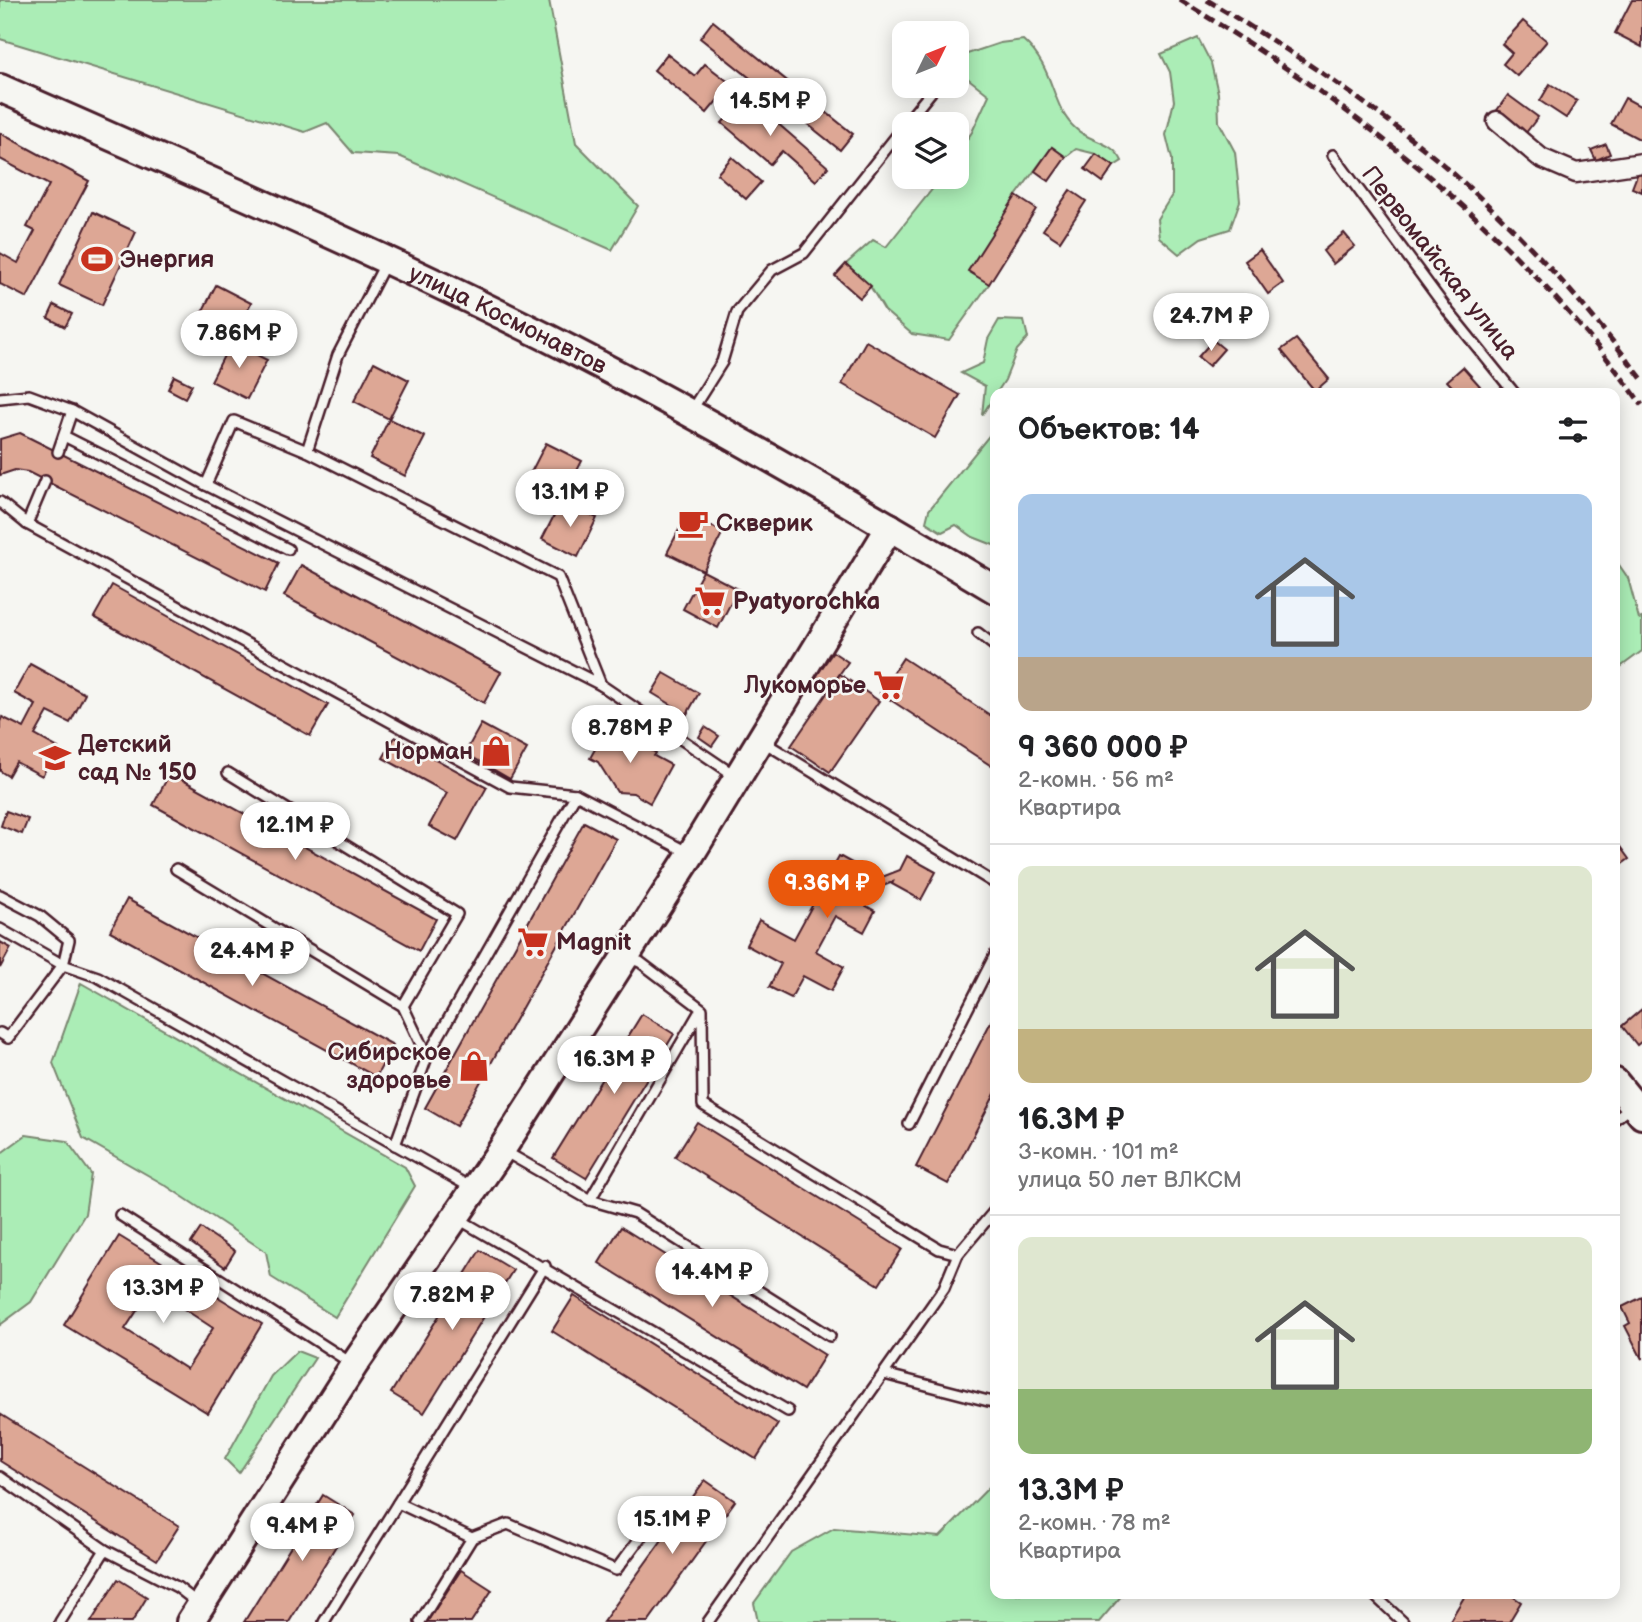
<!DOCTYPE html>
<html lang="ru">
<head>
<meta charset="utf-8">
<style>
	body { margin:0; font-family:"Balsamiq Sans",sans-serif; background:#f2f2f2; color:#202124; height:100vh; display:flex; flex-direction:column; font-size:26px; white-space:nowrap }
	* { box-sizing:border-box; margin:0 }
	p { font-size:23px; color:#757577 }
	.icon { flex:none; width:38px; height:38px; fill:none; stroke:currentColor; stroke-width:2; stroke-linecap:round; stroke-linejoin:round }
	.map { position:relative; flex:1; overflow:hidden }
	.sheet { position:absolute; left:990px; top:388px; width:630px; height:1211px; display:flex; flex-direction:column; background:#fff; border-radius:14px; box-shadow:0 4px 18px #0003 }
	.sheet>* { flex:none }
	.needle { width:46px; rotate:47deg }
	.controls { position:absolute; left:892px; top:21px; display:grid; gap:14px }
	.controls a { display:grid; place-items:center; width:77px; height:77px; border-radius:14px; background:#fff; box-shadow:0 4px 18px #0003; font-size:35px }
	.price { position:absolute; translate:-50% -60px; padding:0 16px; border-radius:24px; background:#fff; color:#222; font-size:23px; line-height:46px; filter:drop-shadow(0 2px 4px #0008) }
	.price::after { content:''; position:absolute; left:50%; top:42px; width:21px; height:16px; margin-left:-10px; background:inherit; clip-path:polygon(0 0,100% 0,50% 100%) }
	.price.current { background:#ea580c; color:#fff }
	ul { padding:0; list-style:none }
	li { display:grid; align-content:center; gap:14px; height:371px; padding:0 28px }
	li+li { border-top:2px solid #e0e0e0 }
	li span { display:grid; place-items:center; height:217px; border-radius:14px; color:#555 }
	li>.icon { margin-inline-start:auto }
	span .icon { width:126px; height:126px; fill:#fffc; stroke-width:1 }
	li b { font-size:30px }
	h2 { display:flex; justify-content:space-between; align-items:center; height:84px; padding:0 28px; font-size:30px }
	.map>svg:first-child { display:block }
	.green { fill:#abedb6; stroke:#7a8670; stroke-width:2 }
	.building { fill:#dda795; stroke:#4a1f2b; stroke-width:2; fill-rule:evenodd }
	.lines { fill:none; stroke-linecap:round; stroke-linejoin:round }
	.lane-casing { stroke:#4a1f2b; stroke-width:14 }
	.street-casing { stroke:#4a1f2b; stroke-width:23 }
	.secondary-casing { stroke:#4a1f2b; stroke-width:32 }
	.lane { stroke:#f6f6f2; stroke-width:9 }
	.street { stroke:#f6f6f2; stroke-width:18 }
	.secondary { stroke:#f6f6f2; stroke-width:26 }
	.rail { stroke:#4a1f2b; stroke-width:5; stroke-dasharray:10 5; stroke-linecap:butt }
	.labels { text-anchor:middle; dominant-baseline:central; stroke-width:5; stroke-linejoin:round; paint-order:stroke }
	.poi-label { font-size:24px; font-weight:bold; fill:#4a1f2b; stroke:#f6f6f2; text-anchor:start }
	.street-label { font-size:24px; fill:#4a1f2b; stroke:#f6f6f2 }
</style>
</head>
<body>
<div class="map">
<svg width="1642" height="1622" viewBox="0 0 1642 1622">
	<rect width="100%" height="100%" fill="#f6f6f2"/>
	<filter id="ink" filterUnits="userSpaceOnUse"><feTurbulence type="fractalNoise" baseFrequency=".0143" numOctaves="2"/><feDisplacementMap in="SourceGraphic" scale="14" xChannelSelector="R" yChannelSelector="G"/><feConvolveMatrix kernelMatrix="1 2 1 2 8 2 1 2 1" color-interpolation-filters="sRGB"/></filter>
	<g filter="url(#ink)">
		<!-- green -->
		<g class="green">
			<path d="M0,0H549L576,143L638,206L612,250L399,156L353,153L327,123L305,132L0,39Z"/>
			<path d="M1198,38L1211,63L1218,93L1219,122L1235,152L1240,201L1230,229L1201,238L1179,254L1159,237L1157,219L1172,195V159L1166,135L1174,101L1170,72L1161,54Z"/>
			<path d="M1023,40C1056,69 1050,105 1075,128C1090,143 1112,140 1122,161L1114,166L1096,154L1076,149L1066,157L1052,147L1016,196L989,284L949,340L912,334L885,311L870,286L846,264L873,240L886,247L942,177H957V154L972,132L989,95L961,73L967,54L1000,43Z"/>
			<path d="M999,320L1024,321L1028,338L1017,350L1005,380L982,415L985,386L961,373L983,363L988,339Z"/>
			<path d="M996,427V546L973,537L956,525L942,532L926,522L929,510Z"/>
			<path d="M1615,559L1628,578L1639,619L1642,618V651L1615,671Z"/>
			<path d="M81,983L405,1167L415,1186L335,1317L271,1277L266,1252L165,1185L83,1138L53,1063Z"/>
			<path d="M26,1135L67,1141L91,1174L85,1214L31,1302L0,1325V1154Z"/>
			<path d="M297,1351L315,1358L239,1473L225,1459L271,1376Z"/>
			<path d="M996,1480V1594H1123L1099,1622H758L754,1603L791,1552L834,1528L940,1537Z"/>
		</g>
		<!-- building -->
		<g class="building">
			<path d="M1632,0H1642V47L1615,33Z"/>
			<path d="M713,21L853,134L840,150L700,38Z"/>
			<path d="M1523,21L1547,41L1517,76L1503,64L1512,53L1502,44Z"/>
			<path d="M667,54L695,76L705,64L731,84L707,113L654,70Z"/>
			<path d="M1550,84L1577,101L1566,118L1540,101Z"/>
			<path d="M1508,95L1538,117L1525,134L1495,113Z"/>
			<path d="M746,96L828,167L816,181L782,151L770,164L722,123Z"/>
			<path d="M1625,98L1642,107L1641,140L1611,124Z"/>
			<path d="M0,133L89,181L27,298L0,284V253L18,263L35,231L27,227L49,185L0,159Z"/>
			<path d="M1606,144L1610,154L1596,160L1591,150Z"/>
			<path d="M1052,147L1066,157L1049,181L1035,171Z"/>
			<path d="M1096,154L1114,166L1103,182L1085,169Z"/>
			<path d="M732,157L761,182L746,199L717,174Z"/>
			<path d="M1639,170L1642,171V192L1632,188Z"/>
			<path d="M1070,190L1086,201L1060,241L1043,230Z"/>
			<path d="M1016,196L1036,209L989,284L968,271Z"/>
			<path d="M93,212L136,232L102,305L59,285Z"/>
			<path d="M1344,233L1355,246L1333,264L1323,251Z"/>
			<path d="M1260,250L1283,283L1268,294L1245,261Z"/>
			<path d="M846,264L871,286L860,298L835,276Z"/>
			<path d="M216,285L251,303L231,342L196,324Z"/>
			<path d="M54,305L72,314L65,327L48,318Z"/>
			<path d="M1296,339L1329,379L1315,391L1281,350Z"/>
			<path d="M1213,340L1224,349L1209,366L1198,357Z"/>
			<path d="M866,341L960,395L935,438L842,384Z"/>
			<path d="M231,342L267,360L247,399L211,381Z"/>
			<path d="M374,362L409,380L389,419L354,401Z"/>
			<path d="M1463,367L1480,386L1471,394H1459L1447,381Z"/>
			<path d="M174,376L192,385L185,398L168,389Z"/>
			<path d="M389,419L425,437L405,476L370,458Z"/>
			<path d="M20,433L279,563L265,592L28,472L15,470L0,475V439Z"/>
			<path d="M546,443L582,461L562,500L526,482Z"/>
			<path d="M562,500L597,518L578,557L542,539Z"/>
			<path d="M687,514L723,532L703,571L667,553Z"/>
			<path d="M301,565L501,672L484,703L284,596Z"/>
			<path d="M703,571L738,589L718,628L683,609Z"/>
			<path d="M112,585L328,705L310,736L94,617Z"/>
			<path d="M833,652L848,662L827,692L812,682Z"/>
			<path d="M903,658L996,719V769L880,693Z"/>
			<path d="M30,664L85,694L70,723L48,712L35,735L58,748L42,776L16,762L8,776L0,771V722L2,717L24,728L36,705L14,693Z"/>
			<path d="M664,673L699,693L687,714L652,693Z"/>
			<path d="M840,674L879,701L830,772L791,746Z"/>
			<path d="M481,724L527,749L510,779L465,753Z"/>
			<path d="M608,726L656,753L654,756L671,765L650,803L633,793L617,792L598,762L590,758Z"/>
			<path d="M705,727L719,736L712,746L699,737Z"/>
			<path d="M395,737L487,787L457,841L429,826L447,793L383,758Z"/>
			<path d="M170,773L436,919L419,951L153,805Z"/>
			<path d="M6,811L28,819L22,834L1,826Z"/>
			<path d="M584,822L616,839L456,1126L425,1108Z"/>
			<path d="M1616,841L1629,859L1615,869V842Z"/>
			<path d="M839,856L861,868L849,890L900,870L907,856L936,872L921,900L892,884L893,882L852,898L875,911L864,932L835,916L816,951L844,967L831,991L803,976L791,998L769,987L781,964L746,945L759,920L794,939L813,904L779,885L790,864L824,883Z"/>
			<path d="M127,899L393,1045L376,1077L110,931Z"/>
			<path d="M0,942L11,948L0,968Z"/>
			<path d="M1642,1009V1041L1637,1045L1622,1026Z"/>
			<path d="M996,1012V1092L948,1184L916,1167Z"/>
			<path d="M642,1014L674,1034L586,1178L553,1158Z"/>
			<path d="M697,1122L902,1249L879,1285L675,1157Z"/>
			<path d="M621,1227L825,1355L803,1390L599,1263Z"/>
			<path d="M201,1228L235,1251L225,1267L191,1243Z"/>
			<path d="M119,1236L262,1324L208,1413L64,1325ZM152,1288L213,1328L187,1369L125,1329Z"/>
			<path d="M480,1250L513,1270L424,1413L391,1393Z"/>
			<path d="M574,1296L778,1424L756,1459L552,1331Z"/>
			<path d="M1642,1297V1359L1625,1326L1630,1323L1622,1307Z"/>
			<path d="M0,1414L179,1526L157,1560L0,1461Z"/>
			<path d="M705,1480L735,1501L648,1622H603Z"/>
			<path d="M323,1495L355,1515L289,1622H244Z"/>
			<path d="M461,1570L492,1590L471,1622H427Z"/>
			<path d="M118,1579L147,1597L132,1622H91Z"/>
			<path d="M1466,1594H1509L1521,1602L1509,1622H1449Z"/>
		</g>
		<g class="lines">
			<defs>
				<g id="lane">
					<path d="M905,124L931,92"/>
					<path d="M1333,155L1448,311L1515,394"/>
					<path d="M0,398L29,395L72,411L206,485L234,421L307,451L558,577L601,685"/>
					<path d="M691,411L722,362L737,312L772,270L804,253L905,125"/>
					<path d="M64,436L288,549"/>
					<path d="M307,451L338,355L386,262"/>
					<path d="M58,452L72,411"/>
					<path d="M206,485L601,685L734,775"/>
					<path d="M0,502L27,524L510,787L576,794"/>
					<path d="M27,524L45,481"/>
					<path d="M978,633L996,647"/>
					<path d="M762,741L996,884"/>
					<path d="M228,773L457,914L403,1006"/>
					<path d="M176,869L403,1006L427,1057"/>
					<path d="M0,895L40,916L69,940L63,965L8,1038L0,1033"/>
					<path d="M0,929L63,965L98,977L472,1188"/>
					<path d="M628,958L640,962L702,1009L703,1105L939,1249L958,1254L996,1209"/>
					<path d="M1615,1119L1632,1106"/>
					<path d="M909,1124L996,953"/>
					<path d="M395,1145L427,1057L576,794L689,853"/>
					<path d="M504,1151L590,1200L635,1213L830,1336"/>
					<path d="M590,1200L700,1011"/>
					<path d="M120,1215L351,1363"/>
					<path d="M457,1218L788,1411"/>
					<path d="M884,1374L996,1403"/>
					<path d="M0,1477L105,1550"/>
					<path d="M398,1503L472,1538"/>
					<path d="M1373,1594L1403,1622"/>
					<path d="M60,1622L105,1550L177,1587L199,1604"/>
					<path d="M324,1622L545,1266"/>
					<path d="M420,1622L472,1538L508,1524L616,1570L664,1506"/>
					<path d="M708,1622L944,1288L958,1254"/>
				</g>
				<path id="street" d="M1497,121L1541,158L1576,173L1642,163"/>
				<g id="secondary">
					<path id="s1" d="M0,88C183,169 367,247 546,337C700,415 848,502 996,590"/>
					<path d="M1615,1082L1642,1115"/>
					<path d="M190,1622L354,1365L502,1149L691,854L890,527"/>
				</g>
			</defs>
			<!-- lane casing -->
			<use href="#lane" class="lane-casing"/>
			<!-- street casing -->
			<use href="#street" class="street-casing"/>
			<!-- secondary casing -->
			<use href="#secondary" class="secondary-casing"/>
			<!-- lane -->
			<use href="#lane" class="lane"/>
			<!-- street -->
			<use href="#street" class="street"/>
			<!-- secondary -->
			<use href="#secondary" class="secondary"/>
			<!-- rail -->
			<g class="rail">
				<path d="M1180,0C1360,110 1518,232 1642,405"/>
				<path d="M1207,0C1280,44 1352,91 1418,144C1503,212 1577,293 1642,379"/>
			</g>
		</g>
	</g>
	<!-- icons -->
	<defs>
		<symbol id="stadium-bare" viewBox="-9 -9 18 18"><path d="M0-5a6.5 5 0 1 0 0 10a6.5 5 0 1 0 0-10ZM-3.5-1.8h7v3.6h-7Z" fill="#c8321e" stroke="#f6f6f2" stroke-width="2.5" paint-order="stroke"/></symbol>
		<symbol id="cafe-bare" viewBox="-9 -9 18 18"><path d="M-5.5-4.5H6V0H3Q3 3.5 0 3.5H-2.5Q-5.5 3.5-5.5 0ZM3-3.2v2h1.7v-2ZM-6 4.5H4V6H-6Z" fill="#c8321e" stroke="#f6f6f2" stroke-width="2.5" paint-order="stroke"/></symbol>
		<symbol id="supermarket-bare" viewBox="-9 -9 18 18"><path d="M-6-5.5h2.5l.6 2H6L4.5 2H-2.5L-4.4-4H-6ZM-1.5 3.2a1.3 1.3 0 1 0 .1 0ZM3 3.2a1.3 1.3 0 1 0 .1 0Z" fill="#c8321e" stroke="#f6f6f2" stroke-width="2.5" paint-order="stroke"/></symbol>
		<symbol id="shop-bare" viewBox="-9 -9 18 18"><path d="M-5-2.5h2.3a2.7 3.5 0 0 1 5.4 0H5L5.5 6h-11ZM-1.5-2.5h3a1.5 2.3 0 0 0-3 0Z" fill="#c8321e" stroke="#f6f6f2" stroke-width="2.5" paint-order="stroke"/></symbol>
		<symbol id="school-bare" viewBox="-9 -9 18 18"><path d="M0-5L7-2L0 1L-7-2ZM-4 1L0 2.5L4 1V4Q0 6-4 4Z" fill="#c8321e" stroke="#f6f6f2" stroke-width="2.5" paint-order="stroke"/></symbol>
	</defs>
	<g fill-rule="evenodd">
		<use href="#stadium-bare" x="75" y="237" width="44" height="44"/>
		<use href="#cafe-bare" x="671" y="501" width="44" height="44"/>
		<use href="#supermarket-bare" x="688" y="579" width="44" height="44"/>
		<use href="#supermarket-bare" x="867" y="663" width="44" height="44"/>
		<use href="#shop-bare" x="474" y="729" width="44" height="44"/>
		<use href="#school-bare" x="33" y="736" width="44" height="44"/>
		<use href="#supermarket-bare" x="511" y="920" width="44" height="44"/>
		<use href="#shop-bare" x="452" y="1044" width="44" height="44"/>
	</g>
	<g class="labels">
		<!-- poi labels -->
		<g class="poi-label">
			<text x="120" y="259">Энергия</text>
			<text x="716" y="523">Скверик</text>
			<text x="733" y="601">Pyatyorochka</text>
			<text x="866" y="685" text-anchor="end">Лукоморье</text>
			<text x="78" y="744">Детский<tspan x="78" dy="28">сад № 150</tspan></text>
			<text x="473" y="751" text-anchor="end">Норман</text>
			<text x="556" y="942">Magnit</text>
			<text x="451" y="1052" text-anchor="end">Сибирское<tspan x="451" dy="28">здоровье</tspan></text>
		</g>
		<!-- street labels -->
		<g class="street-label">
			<text transform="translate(1440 263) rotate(52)">Первомайская улица</text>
			<text stroke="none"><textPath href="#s1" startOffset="558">улица Космонавтов</textPath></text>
		</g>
	</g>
</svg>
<div class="controls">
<a><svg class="needle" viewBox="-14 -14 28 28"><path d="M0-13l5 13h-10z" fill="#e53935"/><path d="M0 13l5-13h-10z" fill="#757577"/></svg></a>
<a><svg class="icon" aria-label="layers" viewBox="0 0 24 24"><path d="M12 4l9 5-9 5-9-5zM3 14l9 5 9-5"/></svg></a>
</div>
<b class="price" style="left:770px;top:138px">14.5M ₽</b>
<b class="price" style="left:1211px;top:353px">24.7M ₽</b>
<b class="price" style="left:239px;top:370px">7.86M ₽</b>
<b class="price" style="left:570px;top:529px">13.1M ₽</b>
<b class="price" style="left:630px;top:765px">8.78M ₽</b>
<b class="price" style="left:295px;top:862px">12.1M ₽</b>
<b class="price current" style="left:827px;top:920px">9.36M ₽</b>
<b class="price" style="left:252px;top:988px">24.4M ₽</b>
<b class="price" style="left:614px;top:1096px">16.3M ₽</b>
<b class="price" style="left:712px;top:1309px">14.4M ₽</b>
<b class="price" style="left:163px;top:1325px">13.3M ₽</b>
<b class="price" style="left:452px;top:1332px">7.82M ₽</b>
<b class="price" style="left:672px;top:1556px">15.1M ₽</b>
<b class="price" style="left:302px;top:1563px">9.4M ₽</b>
<section class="sheet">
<h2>Объектов: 14<svg class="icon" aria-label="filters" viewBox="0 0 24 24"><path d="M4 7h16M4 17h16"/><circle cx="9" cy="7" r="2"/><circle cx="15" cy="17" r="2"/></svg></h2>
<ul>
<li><span style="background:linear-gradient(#a9c7e8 75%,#b9a48a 0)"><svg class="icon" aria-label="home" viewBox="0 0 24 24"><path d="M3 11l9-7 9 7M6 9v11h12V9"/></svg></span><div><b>9 360 000 ₽</b><p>2-комн. · 56 m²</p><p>Квартира</p></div></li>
<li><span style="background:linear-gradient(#dfe7d0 75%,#c2b280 0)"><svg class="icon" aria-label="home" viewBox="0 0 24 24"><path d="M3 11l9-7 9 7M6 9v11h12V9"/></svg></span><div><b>16.3M ₽</b><p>3-комн. · 101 m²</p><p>улица 50 лет ВЛКСМ</p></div></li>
<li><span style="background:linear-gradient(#dfe7d0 70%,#8fb573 0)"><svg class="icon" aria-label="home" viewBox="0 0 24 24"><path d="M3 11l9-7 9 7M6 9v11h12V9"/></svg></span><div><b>13.3M ₽</b><p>2-комн. · 78 m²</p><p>Квартира</p></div></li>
</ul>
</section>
</div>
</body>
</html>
